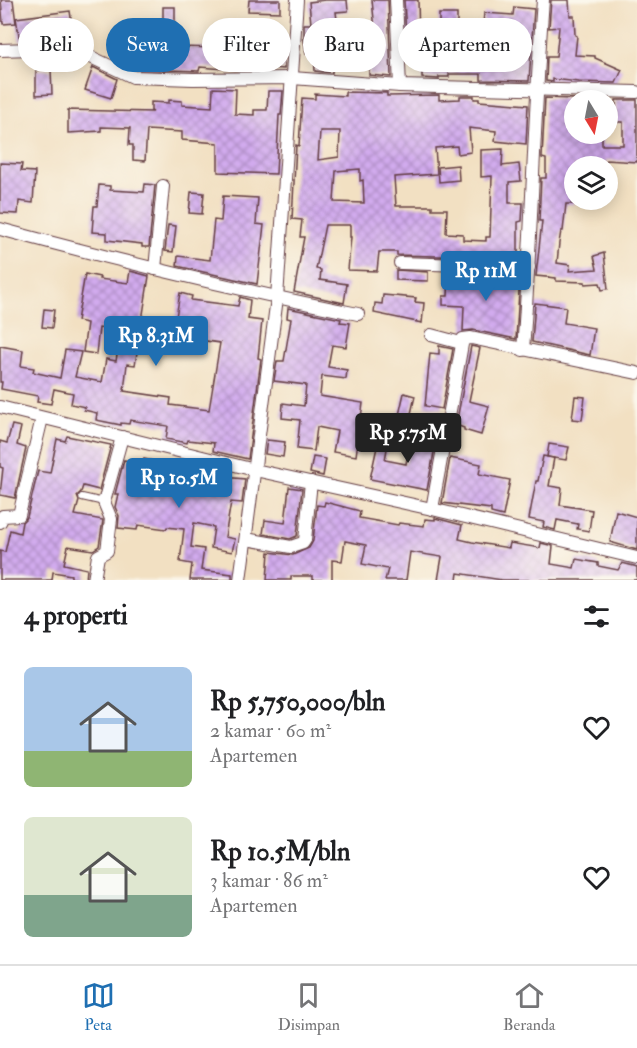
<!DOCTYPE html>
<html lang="id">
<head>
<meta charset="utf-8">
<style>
	body { margin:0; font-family:"IM FELL Double Pica",serif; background:#f6f6f6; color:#202124; height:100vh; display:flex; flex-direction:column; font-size:22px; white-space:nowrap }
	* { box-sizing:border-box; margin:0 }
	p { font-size:20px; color:#757577 }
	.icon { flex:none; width:33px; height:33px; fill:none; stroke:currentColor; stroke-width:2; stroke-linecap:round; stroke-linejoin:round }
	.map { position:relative; height:580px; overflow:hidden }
	.side { display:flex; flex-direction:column; background:#fff; flex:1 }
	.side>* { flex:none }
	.top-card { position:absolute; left:18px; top:18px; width:602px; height:54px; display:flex; gap:12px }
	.needle { width:39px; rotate:170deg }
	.fabs { position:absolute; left:564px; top:90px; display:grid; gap:12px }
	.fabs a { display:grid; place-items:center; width:54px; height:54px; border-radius:50%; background:#fff; box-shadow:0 3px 15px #0003; font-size:30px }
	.price { position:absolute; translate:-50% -51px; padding:0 14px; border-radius:6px; background:#1f6fb2; color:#fff; font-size:20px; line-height:39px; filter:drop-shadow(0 2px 3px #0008) }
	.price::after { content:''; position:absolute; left:50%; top:36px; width:18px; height:14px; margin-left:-9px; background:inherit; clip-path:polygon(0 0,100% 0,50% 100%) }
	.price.active { background:#222; color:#fff }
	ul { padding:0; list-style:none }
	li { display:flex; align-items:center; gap:18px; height:150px; padding:0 24px }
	li span { display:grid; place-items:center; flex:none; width:168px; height:120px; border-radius:9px; color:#555 }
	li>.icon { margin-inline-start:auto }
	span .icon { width:72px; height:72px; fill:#fffc; stroke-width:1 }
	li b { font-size:26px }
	h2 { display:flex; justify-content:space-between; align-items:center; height:72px; padding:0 24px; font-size:26px }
	.tag { padding:0 21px; border-radius:27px; background:#fff; box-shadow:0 3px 15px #0003; font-size:21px; line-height:54px }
	.tag.active { background:#1f6fb2; color:#fff }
	.dock { display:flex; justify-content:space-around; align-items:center; height:84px; border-top:2px solid #e0e0e0; background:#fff; font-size:16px; color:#757577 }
	.dock a { display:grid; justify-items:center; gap:3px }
	.dock .active { color:#1f6fb2 }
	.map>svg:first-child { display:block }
	.building { fill:url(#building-cross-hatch); fill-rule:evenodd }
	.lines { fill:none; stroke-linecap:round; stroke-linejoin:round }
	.lane-casing { stroke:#633c42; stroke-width:8 }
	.street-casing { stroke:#633c42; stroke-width:14 }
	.lane { stroke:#fff; stroke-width:6 }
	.street { stroke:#fff; stroke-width:12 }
</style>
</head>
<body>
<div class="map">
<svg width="637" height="580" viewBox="0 0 637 580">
	<defs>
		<pattern id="building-cross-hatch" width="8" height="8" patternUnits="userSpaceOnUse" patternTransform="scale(1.5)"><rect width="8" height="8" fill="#d2abee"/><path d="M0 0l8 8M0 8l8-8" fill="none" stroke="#ac8bc1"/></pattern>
	</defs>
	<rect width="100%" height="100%" fill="#fbf7ec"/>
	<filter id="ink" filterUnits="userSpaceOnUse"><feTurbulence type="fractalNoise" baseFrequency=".0167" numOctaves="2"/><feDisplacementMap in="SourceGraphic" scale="12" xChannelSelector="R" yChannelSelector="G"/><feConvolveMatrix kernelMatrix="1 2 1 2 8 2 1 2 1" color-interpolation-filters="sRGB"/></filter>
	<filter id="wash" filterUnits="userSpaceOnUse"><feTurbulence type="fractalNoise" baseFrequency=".008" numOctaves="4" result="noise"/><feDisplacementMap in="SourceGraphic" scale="24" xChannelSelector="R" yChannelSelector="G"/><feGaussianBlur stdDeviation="1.35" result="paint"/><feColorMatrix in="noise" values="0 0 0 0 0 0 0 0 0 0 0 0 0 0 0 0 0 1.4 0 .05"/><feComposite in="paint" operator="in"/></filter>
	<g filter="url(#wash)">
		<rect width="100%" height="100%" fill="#f2e0c2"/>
		<g id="blocks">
			<!-- building -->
			<g class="building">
				<path d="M1,0H13L16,23L3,24Z"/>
				<path d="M249,0H280V12L248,11Z"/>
				<path d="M325,0H347L348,11L336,12L337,20L326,21L328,41H333L332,73L315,71L314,53L306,54L304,40V24H311L309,2Z"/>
				<path d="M372,0H388L391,77L369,75V67L357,68L356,50L377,49Z"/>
				<path d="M404,0H418L419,37H439V14H457V37H482L484,13L513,15L514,7L534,9L529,81L481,80V74H449V77H439V79L422,78V51L407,52Z"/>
				<path d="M551,0H569L570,16H574L575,35L577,36L575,55L595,56V58L622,70L616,83L579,82L553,79V82L546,81L547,57H556L559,27L549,28Z"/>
				<path d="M163,7H175V47L224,48L225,32H239L238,38L285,41L284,69L237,66V70L200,67L199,71L139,69V60H146L147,34H163Z"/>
				<path d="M70,11L74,37L20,41L16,18Z"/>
				<path d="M93,67L117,79L111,98L85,90Z"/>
				<path d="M36,70H51L52,94L36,95Z"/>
				<path d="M213,88L236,89L235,114L254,115V110H267L268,91H283L281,115H279L276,174L218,172V143L182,140V132L147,130L145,161L133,160V145H129L130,128L101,127V131L68,133V110L153,112L151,111V102L169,103V100L182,101V105L212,107Z"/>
				<path d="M345,92L387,93V96L439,95V100L460,99V96H474V99H479V101L528,105L526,144L495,141L496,131L469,128L471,152L458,154L457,146L435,148L437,174L394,177L396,206H432V209H447L446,233L463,234V240L486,241V237H490L492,176L481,177V150L503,149L502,166L519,164L521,181L509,182V203H523L522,221L518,222V254H521V258L397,255V252H379L377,271L348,270L351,237H350V225H325L316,269L321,270L320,280L347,284L344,303L294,292L304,237H300L302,220L292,219L296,145L299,146L302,98L315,99V94L345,96ZM320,131H340L339,157L318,160ZM360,169V181L363,180L364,203L334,202L336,171Z"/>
				<path d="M545,98L574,99V134H602V145H623V122H616V100H637V162L606,160V166H574V204H566L563,231H561L559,243L557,263L570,265L569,271L597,269L594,256L604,253L608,289L602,290L600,283L585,284V282L556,281V278L536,276L541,230L542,221H539L541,178H546V159L542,158Z"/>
				<path d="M0,163L22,164L21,171L35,172L33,203L19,201L18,214L0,213Z"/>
				<path d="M458,165L459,180L439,182L438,167Z"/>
				<path d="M145,184L155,185L149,247H142V244L107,240V233L92,232L94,206H97L99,185L110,186V190L144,192Z"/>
				<path d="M191,192L204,193L202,214L189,213Z"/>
				<path d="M223,196L258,198L256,224L264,225L257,284L177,266L178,256L210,260L214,220L221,221Z"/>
				<path d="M168,225L176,226L173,252L165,251Z"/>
				<path d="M396,270L428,272V281L396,280Z"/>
				<path d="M130,271L149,276L135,365L127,364L124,391L171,398L170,405L209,410L220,343L199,340L201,327L175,323L180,293L192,296L191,300L238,306L240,297L250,300L248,319L262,321L258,358L261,359L248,459L213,451L214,443L188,440L187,443L166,439L168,426L130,420L129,424L121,423V425L96,420L97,413L84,410L85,407L71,404L73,393L54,389L51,404L37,402L38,396L1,389L2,382H0V346L23,350L21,366L34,368L33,372L60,378L65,350L81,352L75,377L102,382L106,359L116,361L121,331L99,328L96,354L83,352L87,323L77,321L85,274L100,277L99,279L128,283Z"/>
				<path d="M449,273L520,275L516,339L473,330L463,331L464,306L443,305V296H448Z"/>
				<path d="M383,295L416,298L415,302L424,303L422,323L374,313L375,303L382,304Z"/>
				<path d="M535,303L566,307L564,323L594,328L590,355L532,342Z"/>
				<path d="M288,308L341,319L340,322L350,323L346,347L332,345L328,367L347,370L346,379L322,376L320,396L363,403L356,456L333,452L337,431L317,427L314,451L297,449L300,420L282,418L283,403L304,406L306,385L274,381L277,361H284L291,319L287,318Z"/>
				<path d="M44,309L54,310L52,328L42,327Z"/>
				<path d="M439,346L453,349L442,409L425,406L430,353L439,354Z"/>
				<path d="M471,346L480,348L469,401L489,406L481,435L464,430V428L456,425Z"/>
				<path d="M404,393L415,396L408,427L397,424Z"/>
				<path d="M575,396L585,397L582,420L572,419Z"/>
				<path d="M12,425L21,427L17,445L26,448L15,498L0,495L3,468L0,467V441L7,443Z"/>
				<path d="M412,431L437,436L427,490L370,479L377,447L387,449L385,460L406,464Z"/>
				<path d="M67,436L111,445L99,490L83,486L81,492L77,496L79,501L75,515L103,520L99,546L93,550L68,546L64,564L87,569L86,580L71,578V575L53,572L52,580H0V551L5,552L10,530L20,533L22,522L27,517L38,471L50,473L57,439L65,441Z"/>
				<path d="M267,440L285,442L283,457L265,454Z"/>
				<path d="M549,444L569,447L566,460L547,457Z"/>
				<path d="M543,456L554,458L549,486L562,488L560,505L592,510L589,531L577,529L578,524L557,520L555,530L543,527L544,522L529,519L536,481H538Z"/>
				<path d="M313,457L326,459L323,476L310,473Z"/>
				<path d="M450,458L481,464L479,474L510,480L503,516L491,513V509L442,503Z"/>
				<path d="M144,459L164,463L158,492L182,496L185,480L200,482L201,475L245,479L242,503L231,502L225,537L235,539L232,552L211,548L214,527L194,523L191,547L204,549L201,570L232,574V580H190L192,564L180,562L184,529L167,527L166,529L138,525L137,530L118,528L119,516L115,507L118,494H115L124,460L143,464Z"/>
				<path d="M289,487L302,489L297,536L290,539L263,534L265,520L285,523Z"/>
				<path d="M325,502L360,511L359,518L398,525L399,523L424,526L425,519L435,520V518L462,525L459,539L472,542L509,548L510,543L540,548L541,543L553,546L551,564L574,568L576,559L598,563V566L618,570L622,563L634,566L637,567V580H502L458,573L457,580H438L442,557L410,552L406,580H385L388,569L362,564L366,545L345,541L342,561L332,560V580H313V576H291V580H267L269,552L293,555L309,548L313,541L317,505L324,506Z"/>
				<path d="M616,511L637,517V550L610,542Z"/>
			</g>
		</g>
	</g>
	<g filter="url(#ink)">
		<use href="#blocks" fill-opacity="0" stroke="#633c42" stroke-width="1.5"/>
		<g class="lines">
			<defs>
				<path id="lane" d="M82,497L104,502"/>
				<g id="street">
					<path d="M396,0L400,86"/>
					<path d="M0,50L63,48L76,50L133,77L193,79L292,78L400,86L637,92"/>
					<path d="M0,229C119,261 238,290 358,314"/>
					<path d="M400,263L529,267"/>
					<path d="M155,269L163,186"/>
					<path d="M431,335L461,343"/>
					<path d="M523,350C532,233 534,116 543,0"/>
					<path d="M0,407L255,470L432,509L637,558"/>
					<path d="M432,509L463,339L471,338L637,373"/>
					<path d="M0,522L3,516L19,515L42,418"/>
					<path d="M246,539L291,547L303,543L305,540L311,482"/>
					<path d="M94,580L98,556L107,551L111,519L104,502L122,437"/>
					<path d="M240,580L277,298L297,0"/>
				</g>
			</defs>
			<!-- lane casing -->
			<use href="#lane" class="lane-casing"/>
			<!-- street casing -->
			<use href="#street" class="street-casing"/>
			<!-- lane -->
			<use href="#lane" class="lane"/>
			<!-- street -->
			<use href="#street" class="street"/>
		</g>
	</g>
</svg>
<div class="fabs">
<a><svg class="needle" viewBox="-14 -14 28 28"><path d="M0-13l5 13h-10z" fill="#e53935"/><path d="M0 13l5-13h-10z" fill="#757577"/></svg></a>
<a><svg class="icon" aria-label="layers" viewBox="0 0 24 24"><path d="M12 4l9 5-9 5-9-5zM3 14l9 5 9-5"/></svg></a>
</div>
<b class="price" style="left:486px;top:302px">Rp 11M</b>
<b class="price" style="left:156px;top:367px">Rp 8.31M</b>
<b class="price active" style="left:408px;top:464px">Rp 5.75M</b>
<b class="price" style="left:179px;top:509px">Rp 10.5M</b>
<div class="top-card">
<a class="tag">Beli</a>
<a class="tag active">Sewa</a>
<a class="tag">Filter</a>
<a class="tag">Baru</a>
<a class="tag">Apartemen</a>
</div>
</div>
<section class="side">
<h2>4 properti<svg class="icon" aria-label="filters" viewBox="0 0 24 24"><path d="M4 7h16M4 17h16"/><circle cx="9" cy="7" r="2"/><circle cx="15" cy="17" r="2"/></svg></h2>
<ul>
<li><span style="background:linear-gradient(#a9c7e8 70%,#8fb573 0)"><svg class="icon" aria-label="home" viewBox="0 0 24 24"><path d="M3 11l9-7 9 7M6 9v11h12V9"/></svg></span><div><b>Rp 5,750,000/bln</b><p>2 kamar · 60 m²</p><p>Apartemen</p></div><svg class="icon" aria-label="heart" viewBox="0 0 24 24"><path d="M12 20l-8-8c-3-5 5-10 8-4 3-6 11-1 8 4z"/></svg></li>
<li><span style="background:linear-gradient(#dfe7d0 65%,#7fa58c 0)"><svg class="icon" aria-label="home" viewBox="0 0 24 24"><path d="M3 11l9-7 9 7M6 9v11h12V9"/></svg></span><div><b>Rp 10.5M/bln</b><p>3 kamar · 86 m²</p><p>Apartemen</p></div><svg class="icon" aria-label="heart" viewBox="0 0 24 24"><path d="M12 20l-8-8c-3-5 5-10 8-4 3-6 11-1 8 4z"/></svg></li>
</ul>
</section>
<nav class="dock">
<a class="active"><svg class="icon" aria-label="map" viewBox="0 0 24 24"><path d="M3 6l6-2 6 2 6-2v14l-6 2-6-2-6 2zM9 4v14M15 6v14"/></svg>Peta</a>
<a><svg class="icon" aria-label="saved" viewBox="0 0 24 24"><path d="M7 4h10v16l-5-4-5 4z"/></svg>Disimpan</a>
<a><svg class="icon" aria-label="home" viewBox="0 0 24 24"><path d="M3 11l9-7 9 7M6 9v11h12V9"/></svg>Beranda</a>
</nav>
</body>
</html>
